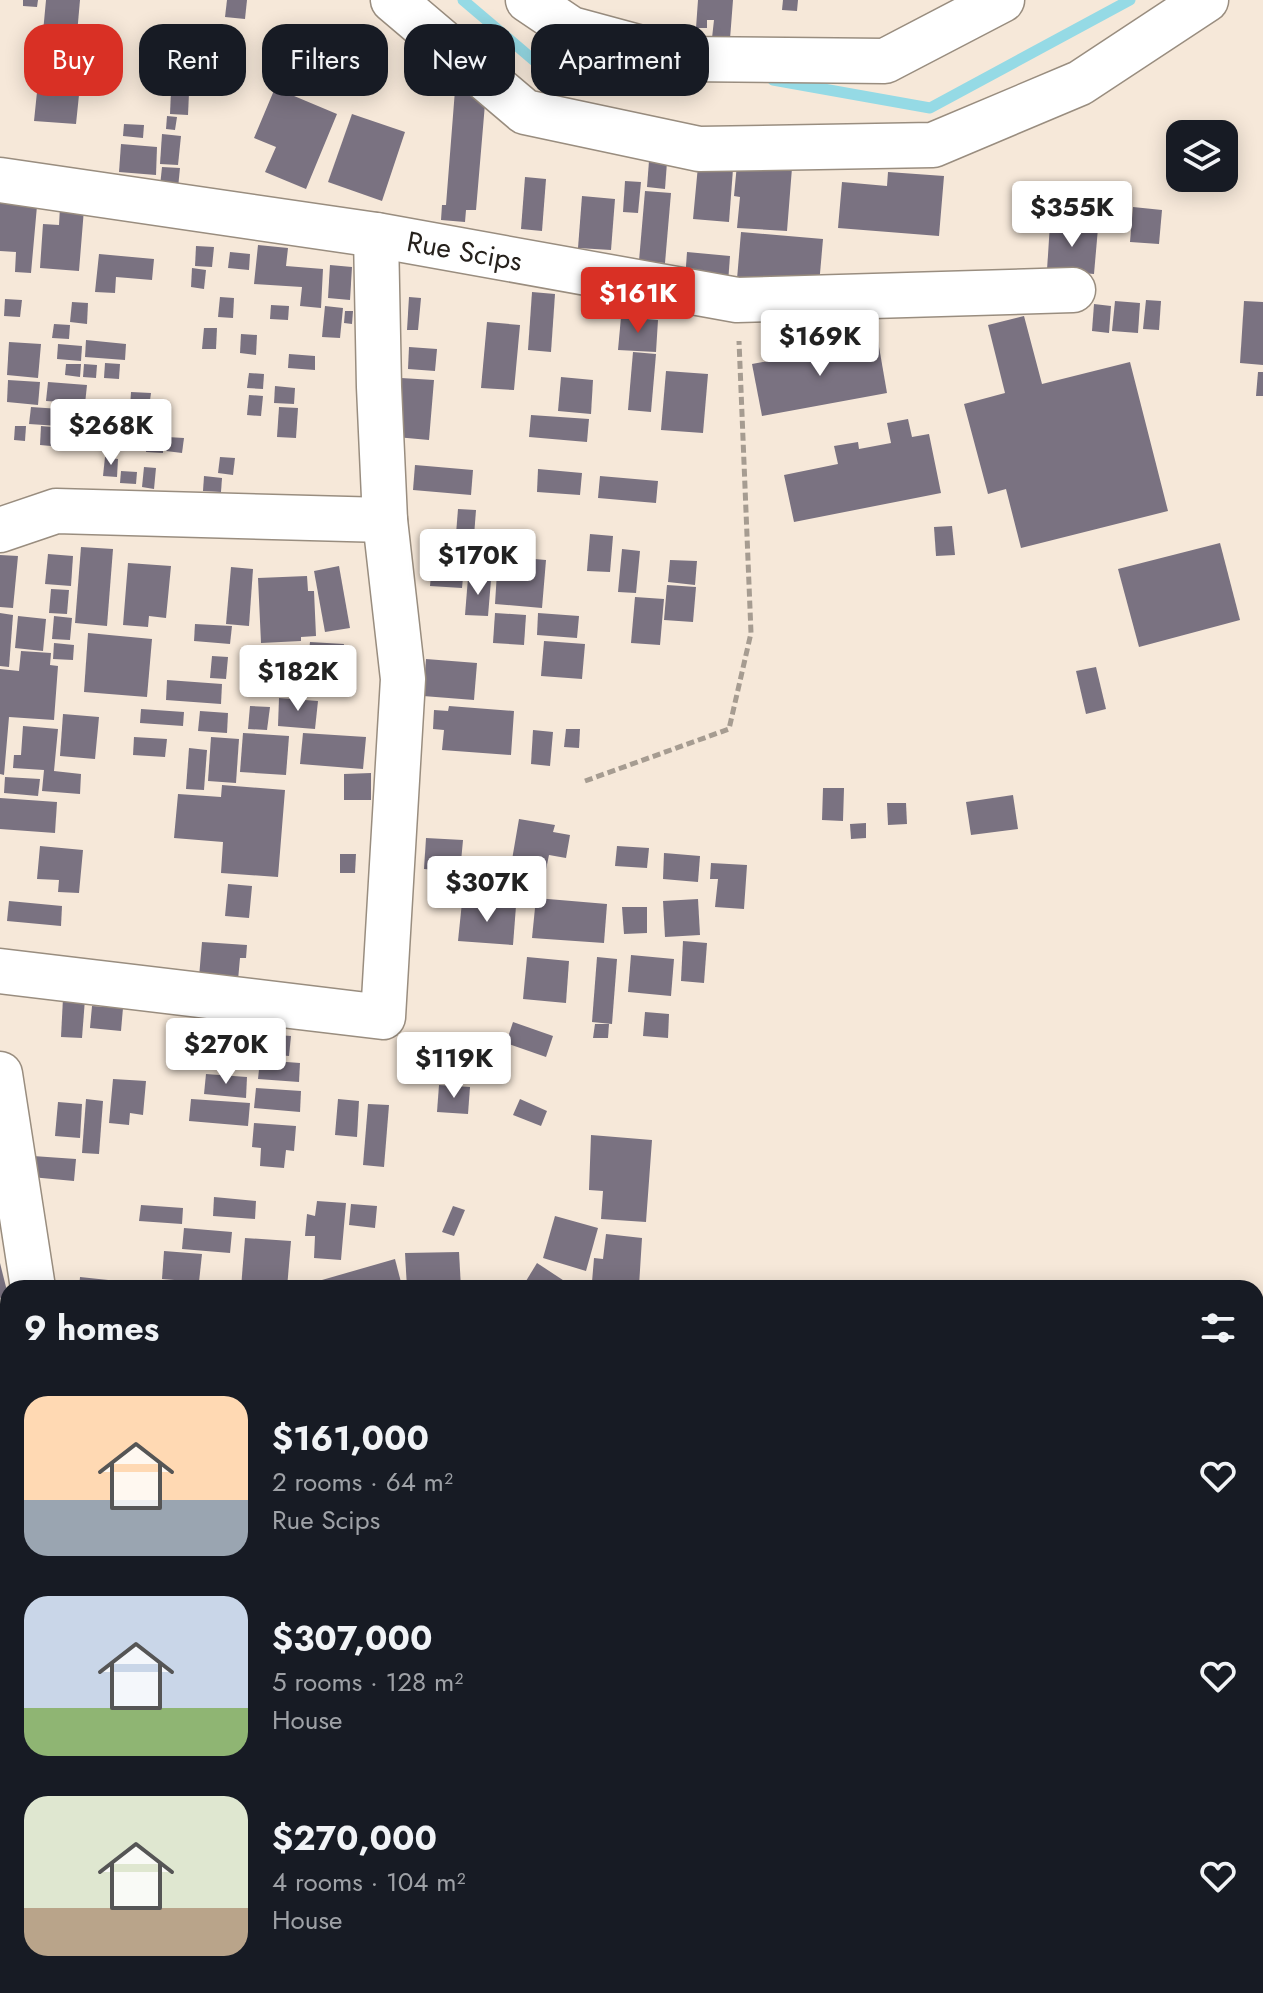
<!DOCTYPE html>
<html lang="en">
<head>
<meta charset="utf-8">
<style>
	body { margin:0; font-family:Jost,sans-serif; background:#242831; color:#f1f3f6; height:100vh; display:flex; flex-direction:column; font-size:30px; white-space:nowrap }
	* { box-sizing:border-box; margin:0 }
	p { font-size:26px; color:#9ea1a6 }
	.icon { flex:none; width:44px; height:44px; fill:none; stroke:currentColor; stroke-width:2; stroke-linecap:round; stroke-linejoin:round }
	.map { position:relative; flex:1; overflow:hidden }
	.details { position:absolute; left:0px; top:1280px; width:1264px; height:714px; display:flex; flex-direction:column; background:#171b24; border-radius:24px 24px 0 0; box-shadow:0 4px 20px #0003 }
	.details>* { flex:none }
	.guide { position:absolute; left:24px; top:24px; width:800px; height:72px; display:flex; gap:16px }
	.tools { position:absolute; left:1166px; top:120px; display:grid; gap:16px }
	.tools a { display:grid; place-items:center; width:72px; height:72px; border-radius:16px; background:#171b24; box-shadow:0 4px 20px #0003; font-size:40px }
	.price { position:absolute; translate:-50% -68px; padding:0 18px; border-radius:8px; background:#fff; color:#222; font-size:26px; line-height:52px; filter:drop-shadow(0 2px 4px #0008) }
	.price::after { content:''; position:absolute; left:50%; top:48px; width:24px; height:18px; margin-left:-12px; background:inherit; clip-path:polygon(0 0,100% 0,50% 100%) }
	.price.active { background:#d93025; color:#fff }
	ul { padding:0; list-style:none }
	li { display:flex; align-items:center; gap:24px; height:200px; padding:0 24px }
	li span { display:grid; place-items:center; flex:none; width:224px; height:160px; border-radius:24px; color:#555 }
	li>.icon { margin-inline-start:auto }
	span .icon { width:96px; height:96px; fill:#fffc; stroke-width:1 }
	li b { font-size:34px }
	h2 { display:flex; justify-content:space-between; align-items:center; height:96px; padding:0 24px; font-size:34px }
	.tag { padding:0 28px; border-radius:24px; background:#171b24; box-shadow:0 4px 20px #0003; font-size:28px; line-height:72px }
	.tag.active { background:#d93025; color:#fff }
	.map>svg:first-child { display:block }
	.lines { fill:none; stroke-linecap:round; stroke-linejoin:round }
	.stream { stroke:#95dae5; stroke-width:11 }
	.building { fill:#7a7281 }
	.minor-casing { stroke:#998d7f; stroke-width:47 }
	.major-casing { stroke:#998d7f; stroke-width:47 }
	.path { stroke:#a69c91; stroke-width:5; stroke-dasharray:8 4; stroke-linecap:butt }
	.minor { stroke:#fff; stroke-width:44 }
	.major { stroke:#fff; stroke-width:44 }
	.labels { text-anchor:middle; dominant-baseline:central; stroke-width:7; stroke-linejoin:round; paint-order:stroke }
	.street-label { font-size:28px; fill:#26211c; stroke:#fff6ed }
</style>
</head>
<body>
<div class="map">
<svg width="1263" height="1993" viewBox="0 0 1263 1993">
	<rect width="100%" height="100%" fill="#f6e8d9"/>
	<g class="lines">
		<!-- stream -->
		<g class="stream">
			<path d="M463,0L544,69L653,71"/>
			<path d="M773,80L930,108L1130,0"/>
		</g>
	</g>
	<!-- building -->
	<g class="building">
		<path d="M23,0H38L37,7L23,6Z"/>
		<path d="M46,0H80L77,34L43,32Z"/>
		<path d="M227,0H247L245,19L225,17Z"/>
		<path d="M698,0H733L730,39L712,38L714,20H707V28H696Z"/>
		<path d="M783,0H798L797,11L782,10Z"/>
		<path d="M159,29L186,31L183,67L156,65Z"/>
		<path d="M32,48L75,52L73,84L30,81Z"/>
		<path d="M50,84L66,86L65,94L79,95L76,124L34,121L37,92H49Z"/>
		<path d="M275,88L337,114L306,189L265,172L276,147L254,138Z"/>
		<path d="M455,90L486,92L476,210H466L465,222L441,220L442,205H446Z"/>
		<path d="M171,91L189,93L188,115L170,114Z"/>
		<path d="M352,114L405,132L382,201L328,182Z"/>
		<path d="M167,116L177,117L175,130L166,129Z"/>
		<path d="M124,124L144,125L143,138L123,136Z"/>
		<path d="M162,134L181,136L178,165L160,164Z"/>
		<path d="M121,144L157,147L156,175L119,172Z"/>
		<path d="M649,161L667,162L665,189L647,187Z"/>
		<path d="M737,164L792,168L787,231L737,228L740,197L734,196Z"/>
		<path d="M698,166L733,169L729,222L693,219Z"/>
		<path d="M162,167L180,168L178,188L160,186Z"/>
		<path d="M888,172L944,176L939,236L838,228L842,182L887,186Z"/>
		<path d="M525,177L546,179L542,231L521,229Z"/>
		<path d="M625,181L641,182L638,213L623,212Z"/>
		<path d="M645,191L671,193L665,263L639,261Z"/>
		<path d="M582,196L615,199L611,250L578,248Z"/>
		<path d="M0,203L37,206L31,273L15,272L16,252L0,251Z"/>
		<path d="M60,207L84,209L79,271L40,268L43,224L59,225Z"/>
		<path d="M1133,207L1162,210L1159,244L1130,242Z"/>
		<path d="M1050,224L1098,228L1094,274L1047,270Z"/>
		<path d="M741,232L823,239L819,285L737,279Z"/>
		<path d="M258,245L288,248L286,266L323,269L321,308L300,306L302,287L254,284Z"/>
		<path d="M196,246L214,247L212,267L195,266Z"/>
		<path d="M230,252L250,254L249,270L228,268Z"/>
		<path d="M687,252L730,256L728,283L685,280Z"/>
		<path d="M99,254L154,259L152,280L116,277L115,293L95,292Z"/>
		<path d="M330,265L352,267L350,300L328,298Z"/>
		<path d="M192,268L206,270L204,289L191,287Z"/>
		<path d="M532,292L555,294L551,352L528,350Z"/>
		<path d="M220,297L234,298L233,318L218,317Z"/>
		<path d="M409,297L421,298L418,330H407Z"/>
		<path d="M5,299L22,300L20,317L4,316Z"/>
		<path d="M1146,300L1161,301L1159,330L1143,329Z"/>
		<path d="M1115,301L1140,303L1138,333L1112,331Z"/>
		<path d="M1244,301L1263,302V365L1240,363Z"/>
		<path d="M72,302L88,303L87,324L70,322Z"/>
		<path d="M1094,304L1111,306L1109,333L1092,331Z"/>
		<path d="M271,305L289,306L288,320L270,319Z"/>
		<path d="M325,306L343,308L340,338L322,337Z"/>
		<path d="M345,311H353L352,324L344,323Z"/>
		<path d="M1024,316L1042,384L1130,362L1168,511L1021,548L1006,489L988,494L964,404L1005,393L988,325Z"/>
		<path d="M621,317L658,320L656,352L618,350Z"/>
		<path d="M487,322L520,325L514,390L481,388Z"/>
		<path d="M54,324L70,325L69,339L52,338Z"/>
		<path d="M204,328H217L216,349H202Z"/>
		<path d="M241,334L257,335L256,355L240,353Z"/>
		<path d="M86,340L126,344L125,360L85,357Z"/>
		<path d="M878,341L887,393L762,416L752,364Z"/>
		<path d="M9,342L41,344L38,378L7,375Z"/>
		<path d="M58,344L82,346L81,361L57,359Z"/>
		<path d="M409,347L437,349L435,371L408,369Z"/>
		<path d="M633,352L656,354L651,412L628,410Z"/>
		<path d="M289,354L315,356V370L288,368Z"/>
		<path d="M105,363L120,364L119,379L104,378Z"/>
		<path d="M66,364H81L80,377L65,375Z"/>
		<path d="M84,364L97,365L96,378L83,377Z"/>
		<path d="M666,371L708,374L703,433L661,430Z"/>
		<path d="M1258,372H1263V396H1256Z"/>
		<path d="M249,373L264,374L263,389L247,388Z"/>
		<path d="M561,377L593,380L591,414L558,411Z"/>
		<path d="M401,378L434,380L429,440L396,437Z"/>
		<path d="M8,380L40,382L38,405L7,402Z"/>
		<path d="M48,382L87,385L85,404L46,401Z"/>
		<path d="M275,386L295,388L294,404L274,403Z"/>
		<path d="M131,392L151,393L149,408L130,407Z"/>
		<path d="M249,395L263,396L261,416L247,415Z"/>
		<path d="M31,407L60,409L59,426L29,424Z"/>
		<path d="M279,407L298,408L296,438L277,437Z"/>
		<path d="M531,415L589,419L587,442L529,437Z"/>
		<path d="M908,419L912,437L929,434L941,493L794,522L784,475L838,464L834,446L858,442L859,449L891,443L887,423Z"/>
		<path d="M15,426H26L25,441L14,440Z"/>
		<path d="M41,426L52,427L51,446L40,445Z"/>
		<path d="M167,437L184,438L182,453L166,451Z"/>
		<path d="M147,438L163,440V453L146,452Z"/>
		<path d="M105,457L118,459L117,477L103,476Z"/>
		<path d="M220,457L235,458L233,475L218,473Z"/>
		<path d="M415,465L473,470L471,495L413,490Z"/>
		<path d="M144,467L156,468L154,489L142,487Z"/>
		<path d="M538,469L582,473L580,495L537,492Z"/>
		<path d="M121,471L137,472L136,484L120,483Z"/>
		<path d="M204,476L222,478L221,492L203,491Z"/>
		<path d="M600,476L658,481L656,503L598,498Z"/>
		<path d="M458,509L476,510L474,536L456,534Z"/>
		<path d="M952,526L955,555L936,556L934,527Z"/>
		<path d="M590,534L613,536L610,572L587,571Z"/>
		<path d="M1220,543L1240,620L1139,647L1118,569Z"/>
		<path d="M81,547L113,549L107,626L75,623Z"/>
		<path d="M622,549L640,551L636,593L618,592Z"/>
		<path d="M433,553L465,556L462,588L430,586Z"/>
		<path d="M48,554L73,556L71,586L45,584Z"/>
		<path d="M0,555L18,556L13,608L0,607Z"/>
		<path d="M471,556L490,558L488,577L470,575Z"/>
		<path d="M498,556L546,560L542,608L495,604Z"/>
		<path d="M670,560L697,561L695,585L668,582Z"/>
		<path d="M128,563L171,566L166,618L149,616L148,627L123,625Z"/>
		<path d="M339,566L350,628L325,632L314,571Z"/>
		<path d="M231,567L253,569L249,626L226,624Z"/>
		<path d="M307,576L308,591H314L316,636L301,637V641L261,643L258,578Z"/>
		<path d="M468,578L491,580L488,616L465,615Z"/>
		<path d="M667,585L696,587L693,622L664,620Z"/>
		<path d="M51,589L69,590L67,614L49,613Z"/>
		<path d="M635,597L664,599L660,645L631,643Z"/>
		<path d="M0,613L13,615L9,667L0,666Z"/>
		<path d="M495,613L526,615L524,645L493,643Z"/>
		<path d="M538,613L579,616L577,638L537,635Z"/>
		<path d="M18,616L46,619L43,651L15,648Z"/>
		<path d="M54,616L72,618L70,640L52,639Z"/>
		<path d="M195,624L232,626L230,644L194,641Z"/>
		<path d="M88,633L152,639L147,697L84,692Z"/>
		<path d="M544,641L585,644L582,679L541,676Z"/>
		<path d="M310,642L344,644L342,663L308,660Z"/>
		<path d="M54,643L74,645L73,660L53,659Z"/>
		<path d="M21,651L51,653L50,665L58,666L54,720L9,717L4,775L0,774V669L19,671Z"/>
		<path d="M212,656L228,657L226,679L210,678Z"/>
		<path d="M426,659L477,663L474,700L423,696Z"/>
		<path d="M1096,667L1106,709L1086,714L1076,671Z"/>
		<path d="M167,680L222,684L221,704L166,700Z"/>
		<path d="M279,698L318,701L315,729L278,726Z"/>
		<path d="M250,706L270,707L267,730L248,729Z"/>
		<path d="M449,706L514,711L511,755L442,750L444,730L433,729L434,710L448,711Z"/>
		<path d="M141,709L184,712L183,726L140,723Z"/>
		<path d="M200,711L228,713L227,733L198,731Z"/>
		<path d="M63,714L99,717L95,759L60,756Z"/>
		<path d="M23,726L58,729L54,771L81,774L80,794L42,791L44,770L13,768L14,755H21Z"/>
		<path d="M566,729H580L579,748L564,747Z"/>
		<path d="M533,730L553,732L550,766L531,764Z"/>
		<path d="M243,733L289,736L286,775L240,772Z"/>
		<path d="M303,733L366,737L363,769L300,764Z"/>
		<path d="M134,737L167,739L165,757L133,755Z"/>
		<path d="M211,737L239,739L236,783L208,781Z"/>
		<path d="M189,748L207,750L204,790L186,789Z"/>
		<path d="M371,773V800H344V774Z"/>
		<path d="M5,777L40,779L38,796L4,793Z"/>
		<path d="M222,785L285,790L278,877L221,873L223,842L174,838L178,794L221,797Z"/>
		<path d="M823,788H844L843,821L822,820Z"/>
		<path d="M1013,795L1018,829L971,835L966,802Z"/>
		<path d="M0,798L57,802L55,833L0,829Z"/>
		<path d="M887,803H906L907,824L888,825Z"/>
		<path d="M519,819L555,825L553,832L570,835L566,858L549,855L542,889L508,883Z"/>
		<path d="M866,823V838L851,839L850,824Z"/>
		<path d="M426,838L463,840L460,872L424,869Z"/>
		<path d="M40,846L83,850L79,893L58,892L59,880L37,879Z"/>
		<path d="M617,846L649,848L647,868L615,866Z"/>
		<path d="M664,853L700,856L698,882L663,879Z"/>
		<path d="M340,854H356L355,873H340Z"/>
		<path d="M711,863L747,865L744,909L715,907L718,879H710Z"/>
		<path d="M228,884L252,886L249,918L225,916Z"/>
		<path d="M536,898L607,904L604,943L532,938Z"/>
		<path d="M698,899L700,935L665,937L663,901Z"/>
		<path d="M9,901L62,906L61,926L7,921Z"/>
		<path d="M462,902L516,906L513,945L458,941Z"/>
		<path d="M622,907H647V933L624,934Z"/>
		<path d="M683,941L707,943L704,983L681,981Z"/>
		<path d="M202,942L247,945L246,958H240L238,980L199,977Z"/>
		<path d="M631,955L674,959L671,996L628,992Z"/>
		<path d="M527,957L569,961L566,1003L523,999Z"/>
		<path d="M597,957L617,959L612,1024L592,1022Z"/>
		<path d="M63,998L85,999L82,1038L61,1037Z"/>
		<path d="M92,1006L123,1008L121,1031L90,1028Z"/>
		<path d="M645,1012L669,1014L668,1038L643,1036Z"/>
		<path d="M513,1022L553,1036L546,1057L506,1043Z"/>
		<path d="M595,1024H609L608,1038H593Z"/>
		<path d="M212,1025L243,1028L240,1063L209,1061Z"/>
		<path d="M252,1033L291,1036L289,1056L250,1053Z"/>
		<path d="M260,1060L300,1063L299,1082L258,1079Z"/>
		<path d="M206,1074L247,1077L246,1098L204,1094Z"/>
		<path d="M113,1079L146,1081L143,1115L130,1113L129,1125L109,1123Z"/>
		<path d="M439,1085L470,1087L468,1114L437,1112Z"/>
		<path d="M256,1088L301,1091L300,1112L254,1108Z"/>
		<path d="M86,1099L103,1101L99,1154L82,1153Z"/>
		<path d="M191,1099L250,1103L248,1126L189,1121Z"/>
		<path d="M338,1099L359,1101L357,1137L335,1135Z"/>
		<path d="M520,1099L547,1111L541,1126L513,1115Z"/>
		<path d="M58,1102L82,1104L80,1138L55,1136Z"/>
		<path d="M368,1104L389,1105L384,1167L363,1165Z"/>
		<path d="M254,1123L296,1126L294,1151L286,1150L284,1168L260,1166L261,1148L252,1147Z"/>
		<path d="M591,1135L652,1140L646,1222L601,1219L603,1191L589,1190Z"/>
		<path d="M33,1156L76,1159L74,1181L31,1177Z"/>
		<path d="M214,1197L256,1201L255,1219L213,1216Z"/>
		<path d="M317,1201L346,1203L341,1260L314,1258L315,1236H305L307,1214L315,1216Z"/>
		<path d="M351,1204L377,1206L375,1228L349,1225Z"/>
		<path d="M141,1205L183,1208L182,1224L139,1221Z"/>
		<path d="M453,1206L465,1210L454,1236L442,1232Z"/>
		<path d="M555,1216L598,1228L586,1271L543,1258Z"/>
		<path d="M184,1228L232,1232L230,1253L182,1249Z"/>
		<path d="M606,1234L642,1238L639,1286L592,1282L594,1258L603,1259Z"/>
		<path d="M245,1238L291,1241L287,1288H241Z"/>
		<path d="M164,1251L202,1254L199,1282L162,1279Z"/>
		<path d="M459,1252L461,1288H407L405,1253Z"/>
		<path d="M395,1259L402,1286L317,1288L315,1282Z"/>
		<path d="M0,1263L8,1295L0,1298Z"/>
		<path d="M537,1263L575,1288H536L526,1281Z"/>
		<path d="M80,1277L127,1282V1288H79Z"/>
		<path d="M8,1309V1405L0,1407V1311Z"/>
		<path d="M8,1416V1508L0,1510V1418Z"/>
		<path d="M8,1514V1534L0,1535V1516Z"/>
		<path d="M8,1540V1595L0,1596V1541Z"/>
		<path d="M8,1616V1703L2,1705L0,1618Z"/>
		<path d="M298,1986H324L323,1993H298Z"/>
	</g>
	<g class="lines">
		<defs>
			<g id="minor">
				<path d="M393,0L525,112L699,149L933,145L1080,83L1206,0"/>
				<path d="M528,0L571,29L682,59L885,61L1002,0"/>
				<path id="s1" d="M0,180L376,235L737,300L1073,290"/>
				<path d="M0,530L56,511L385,520"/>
				<path d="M0,971L383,1017L403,679L385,520L379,387L376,235"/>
				<path d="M0,1074L33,1288"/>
				<path d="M156,1986L157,1993"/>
			</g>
			<g id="major">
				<path d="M0,1886L8,1918"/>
				<path d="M25,1986L27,1993"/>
			</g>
		</defs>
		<!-- minor casing -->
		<use href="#minor" class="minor-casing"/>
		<!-- major casing -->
		<use href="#major" class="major-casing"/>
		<!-- path -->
		<path class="path" d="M585,781L729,729L751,633L739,341"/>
		<!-- minor -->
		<use href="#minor" class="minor"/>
		<!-- major -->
		<use href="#major" class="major"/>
	</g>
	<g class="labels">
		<!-- street labels -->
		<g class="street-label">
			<text stroke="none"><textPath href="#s1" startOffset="470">Rue Scips</textPath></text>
		</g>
	</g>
</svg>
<div class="tools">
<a><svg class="icon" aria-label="layers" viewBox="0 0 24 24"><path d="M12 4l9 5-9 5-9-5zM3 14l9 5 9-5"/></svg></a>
</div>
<b class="price" style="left:1072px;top:249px">$355K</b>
<b class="price active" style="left:638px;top:335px">$161K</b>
<b class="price" style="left:820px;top:378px">$169K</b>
<b class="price" style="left:111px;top:467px">$268K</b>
<b class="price" style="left:478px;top:597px">$170K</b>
<b class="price" style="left:298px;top:713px">$182K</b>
<b class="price" style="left:487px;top:924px">$307K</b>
<b class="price" style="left:226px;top:1086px">$270K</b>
<b class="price" style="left:454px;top:1100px">$119K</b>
<div class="guide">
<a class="tag active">Buy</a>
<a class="tag">Rent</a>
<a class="tag">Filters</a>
<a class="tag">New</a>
<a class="tag">Apartment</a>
</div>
<section class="details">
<h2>9 homes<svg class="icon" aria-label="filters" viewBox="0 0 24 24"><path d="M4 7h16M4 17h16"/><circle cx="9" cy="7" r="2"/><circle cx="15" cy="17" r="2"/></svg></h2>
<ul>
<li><span style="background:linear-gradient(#ffd9b3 65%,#9aa5b1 0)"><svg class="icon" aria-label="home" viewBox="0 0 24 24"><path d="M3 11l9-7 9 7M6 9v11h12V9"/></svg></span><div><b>$161,000</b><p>2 rooms · 64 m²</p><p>Rue Scips</p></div><svg class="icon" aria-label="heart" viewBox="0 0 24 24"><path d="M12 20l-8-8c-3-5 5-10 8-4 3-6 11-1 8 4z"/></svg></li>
<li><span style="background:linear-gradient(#c9d6e8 70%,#8fb573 0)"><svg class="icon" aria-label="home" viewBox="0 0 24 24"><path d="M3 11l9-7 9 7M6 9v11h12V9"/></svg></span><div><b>$307,000</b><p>5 rooms · 128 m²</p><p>House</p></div><svg class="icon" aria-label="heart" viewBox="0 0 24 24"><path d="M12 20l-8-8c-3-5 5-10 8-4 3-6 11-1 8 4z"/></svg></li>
<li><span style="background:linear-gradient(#dfe7d0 70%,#b9a48a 0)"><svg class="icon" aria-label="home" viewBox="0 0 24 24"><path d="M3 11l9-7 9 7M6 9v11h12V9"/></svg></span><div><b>$270,000</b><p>4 rooms · 104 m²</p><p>House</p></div><svg class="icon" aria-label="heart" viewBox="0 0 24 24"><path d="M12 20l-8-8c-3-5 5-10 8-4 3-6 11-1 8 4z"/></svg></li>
</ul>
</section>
</div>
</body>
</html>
